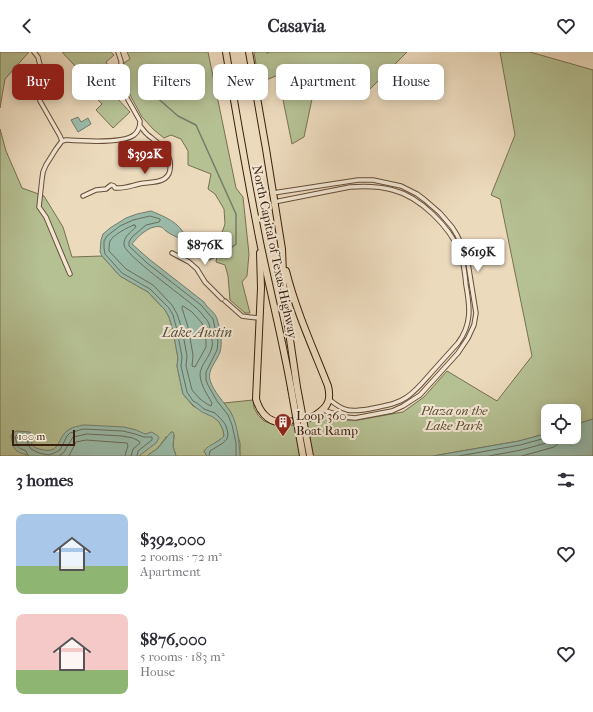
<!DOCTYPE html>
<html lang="en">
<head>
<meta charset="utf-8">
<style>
	body { margin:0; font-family:"IM FELL French Canon",serif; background:#f7f7f7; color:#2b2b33; height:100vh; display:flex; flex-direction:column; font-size:15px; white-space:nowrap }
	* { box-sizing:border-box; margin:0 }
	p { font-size:13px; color:#7c7c81 }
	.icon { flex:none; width:22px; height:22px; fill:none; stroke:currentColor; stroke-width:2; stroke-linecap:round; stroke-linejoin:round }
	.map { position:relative; height:404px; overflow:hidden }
	.panel { display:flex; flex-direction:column; background:#fff; flex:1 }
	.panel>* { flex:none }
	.top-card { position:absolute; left:12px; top:12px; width:569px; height:36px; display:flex; gap:8px }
	.tools { position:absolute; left:541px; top:352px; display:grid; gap:8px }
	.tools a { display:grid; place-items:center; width:40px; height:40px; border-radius:8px; background:#fff; box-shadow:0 2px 10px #0003; font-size:20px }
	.scale { position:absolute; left:12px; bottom:10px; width:63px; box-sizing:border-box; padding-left:4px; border:2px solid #391f0c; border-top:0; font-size:11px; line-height:14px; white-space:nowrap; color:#391f0c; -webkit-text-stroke:3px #f3e7d4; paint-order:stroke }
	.price { position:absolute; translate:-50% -34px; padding:0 9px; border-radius:4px; background:#fff; color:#222; font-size:13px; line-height:26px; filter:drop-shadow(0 1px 2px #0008) }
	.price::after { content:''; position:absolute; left:50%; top:24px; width:12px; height:9px; margin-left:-6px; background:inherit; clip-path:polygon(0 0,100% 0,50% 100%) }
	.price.active { background:#8f2418; color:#fff }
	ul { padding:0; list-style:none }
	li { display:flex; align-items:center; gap:12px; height:100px; padding:0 16px }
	li span { display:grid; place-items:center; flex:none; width:112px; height:80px; border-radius:8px; color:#555 }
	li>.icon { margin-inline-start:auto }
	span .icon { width:48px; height:48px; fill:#fffc; stroke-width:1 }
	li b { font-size:17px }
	h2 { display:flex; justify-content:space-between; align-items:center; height:48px; padding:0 16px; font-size:17px }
	.chip { padding:0 14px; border-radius:8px; background:#fff; box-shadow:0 2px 10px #0003; font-size:14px; line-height:36px }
	.chip.active { background:#8f2418; color:#fff }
	header { display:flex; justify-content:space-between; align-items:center; height:52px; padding:0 16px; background:#fff; font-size:18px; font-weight:700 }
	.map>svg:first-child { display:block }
	.green { fill:#b5c093; stroke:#777050 }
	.water { fill:#9abbaa; stroke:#737d6b }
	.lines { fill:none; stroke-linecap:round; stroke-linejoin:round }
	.shore { stroke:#6a6d5b; stroke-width:1 }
	.stream { stroke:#737d6b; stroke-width:1.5 }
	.minor-casing { stroke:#664e38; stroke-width:5.5 }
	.trunk-casing { stroke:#391f0c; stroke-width:8 }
	.minor { stroke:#f3e7d4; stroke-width:3.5 }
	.trunk { stroke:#ecdabd; stroke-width:6 }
	.trunk-bridge-casing { stroke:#391f0c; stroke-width:8; stroke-linecap:butt }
	.trunk-bridge { stroke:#ecdabd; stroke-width:6 }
	.labels { text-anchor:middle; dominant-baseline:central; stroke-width:4; stroke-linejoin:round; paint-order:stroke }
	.street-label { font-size:13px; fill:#391f0c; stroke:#f3e7d4 }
	.park-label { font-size:13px; font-style:italic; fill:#5e4f34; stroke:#f3e7d4 }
	.poi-label { font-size:13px; fill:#391f0c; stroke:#f3e7d4; text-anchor:start }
	.water-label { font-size:14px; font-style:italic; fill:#564e3b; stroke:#f3e7d4 }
</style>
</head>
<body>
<header><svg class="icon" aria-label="back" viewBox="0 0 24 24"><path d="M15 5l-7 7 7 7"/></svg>Casavia<svg class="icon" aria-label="heart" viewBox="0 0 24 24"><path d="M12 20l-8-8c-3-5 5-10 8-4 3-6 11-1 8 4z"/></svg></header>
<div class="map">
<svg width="593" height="404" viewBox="0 0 593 404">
	<rect width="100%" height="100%" fill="#ecdabd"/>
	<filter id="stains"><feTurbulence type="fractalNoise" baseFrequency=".005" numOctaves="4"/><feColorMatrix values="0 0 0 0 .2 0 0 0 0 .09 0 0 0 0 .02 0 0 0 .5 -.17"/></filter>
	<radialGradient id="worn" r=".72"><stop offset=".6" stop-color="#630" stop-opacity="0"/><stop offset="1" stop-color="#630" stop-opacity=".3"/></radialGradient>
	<!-- green -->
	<g class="green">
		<path d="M0,0H29L5,27L0,56Z"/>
		<path d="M62,0H111L114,3L106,10L109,15L104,20L120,37L114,43L130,60L113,76L96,58L102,52L86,35L90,30Z"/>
		<path d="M127,0H208L236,136L243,145L249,202L247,224L242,230L250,261H245L230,248L228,224L225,213L216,210L220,186L225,172L224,157L215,142L208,137L211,122L188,113V99L181,87L171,83L164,86L154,78L142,65L128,39L125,26L124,11L130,7Z"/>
		<path d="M254,0H407L360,47L349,37L331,35L317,40L312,47L304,85L292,92L278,23L259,31Z"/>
		<path d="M500,0H530L593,18V367L574,373V359H548V381L519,389L433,404H240V391L231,361L224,351L253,348L254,356L258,363L264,369L274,373L283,374H290L325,364H332L345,368H358L403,360L424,345L447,319L497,349L532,304L500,147L491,143L515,83Z"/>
		<path d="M0,77L6,99L22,136L44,144L63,175L72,205L102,204L120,224L148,240L165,258L169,265L173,279L178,306L177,314L183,342L193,354L213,364L220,371L223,378L224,384L221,387L205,398L204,399L207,404H176L173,394L174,383L166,385L158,396L147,404H0Z"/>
	</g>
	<!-- water -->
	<g class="water">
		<path d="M78,65L81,70L88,66L91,72L78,80L71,68Z"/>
		<path d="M151,159C161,163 173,168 180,176C183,179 185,184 188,187L185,189C179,186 171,183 166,179C163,177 164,176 161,175C151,172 138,184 132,192L149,207L204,250C207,256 215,260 217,267C220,276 223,291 220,300C217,309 207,318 210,328C213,339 224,350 230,359C238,372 239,390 240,404H207L204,399C209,392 218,391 224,384L223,378L219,370L213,365L202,360L194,354L191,351L183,342L177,314L178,306L173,279L169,265L165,258L148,240L120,224L102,204L100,200L101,188L103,182L110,176L126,166L137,162Z"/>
		<path d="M593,367V404H433L519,389L548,381V385H574V373Z"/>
		<path d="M82,373H86L124,375L136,378L145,382L152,380L158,384L159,386L156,391L139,404H30C14,399 15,400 11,385V383L16,379L30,380C32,384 31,388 32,392C33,395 36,396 39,397C61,403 56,388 67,379C71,375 77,375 82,373Z"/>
		<path d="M171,380H173L174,383L173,394L176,404H147L158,396Z"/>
	</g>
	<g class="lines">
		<!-- shore -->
		<g class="shore">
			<path d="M134,173L136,174L135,176C131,180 123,185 124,193C125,203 184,245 195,255C199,258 202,262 205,266C210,270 210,277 211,283C212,287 213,291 212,295C210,305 200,313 200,323C201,334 207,342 212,351L211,354L207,352L200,347L192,338L186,314L187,304L182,277L177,262L172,253L153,233L126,217L109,199C109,196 109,192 110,189C113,183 128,175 134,173Z"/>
			<path d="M183,254L192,260L202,271L205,280L206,290V295L195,315L192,314L193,303L188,275L182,256Z"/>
			<path d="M28,404L26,399C17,395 18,396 15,385L17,383H27L28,392L31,397L39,401L49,403L54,401L60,398L67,384L70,381L83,377L123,379L135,382L144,385H152V388L138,399L137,404"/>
			<path d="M59,404L64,400L73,385L87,382L122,384L133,386L139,389L140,391L133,397L131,404"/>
			<path d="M69,404L76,390L86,388L127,391L128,394L126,400L125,404"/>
			<path d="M209,404L210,399L223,391L227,387L228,382L227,377L225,372L221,367L215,361L204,357L197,351L193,349L187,340L181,314L182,305L177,278L173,263L169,256L150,237L122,221L105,202L104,196V189L107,184L120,174L133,168L150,164L160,167V169L159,170L146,173L132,185L129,190V194L147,211L201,253L213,267L218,290L217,298L206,320V328L208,333L217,349L228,363L232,373L236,391V404"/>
			<path d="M459,404L520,393L549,385"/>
			<path d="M489,404L521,398L550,390L554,388L556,385"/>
			<path d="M522,404L554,395L559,391L562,385"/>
		</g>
		<!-- stream -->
		<g class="stream">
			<path d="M267,1L269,0"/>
			<path d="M185,188L209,208L226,200L236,192V162L196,73L178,64L154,43L161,33L179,27L204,22"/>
		</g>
		<defs>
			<g id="minor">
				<path d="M34,0L38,5L40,13V49L60,84L62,89"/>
				<path d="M273,141L358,128H373L401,134L417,142L425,148L440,161L452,175L457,183L467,205L476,261L474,273L468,286L458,301L420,343L403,354L392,359L355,366L345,365L323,358"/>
				<path d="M83,144L96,138L106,137L111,133L114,134L115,136C126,137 135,132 145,131C155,130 168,130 170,118C173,101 159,92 148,83C145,81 143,77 140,74"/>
				<path d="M274,150L350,135C364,134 379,134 393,138C420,145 449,174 460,200C464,211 465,222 466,233C470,255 472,272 458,291C449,301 440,311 431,321C424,329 416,339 407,345C396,353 382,354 369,357C350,360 344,360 329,347"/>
				<path d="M172,201L189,210L197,217L205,230L222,247"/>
				<path d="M70,222L64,208L46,165L39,155L42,127L43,120L46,113L56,97L62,89L66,88C81,89 123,92 134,83C138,80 140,74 140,69L127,46L122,31L121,9L118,0"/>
				<path d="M225,249L242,264L249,265L259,266"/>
			</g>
			<g id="trunk">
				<path d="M226,0C236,62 247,123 259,185C269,235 282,285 291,336"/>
				<path d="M249,0L266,97L282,197L284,246L297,335"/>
				<path d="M260,201L261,236L256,347C259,358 267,370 280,370C284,370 287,369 290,369"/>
				<path d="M286,219C296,259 313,296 328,334C331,347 329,354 317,362C314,364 312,366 308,366"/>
			</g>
		</defs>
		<!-- minor casing -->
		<use href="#minor" class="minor-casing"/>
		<!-- trunk casing -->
		<use href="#trunk" class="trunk-casing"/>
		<!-- minor -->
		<use href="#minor" class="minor"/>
		<!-- trunk -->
		<use href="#trunk" class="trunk"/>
		<defs>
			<g id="trunk-bridge">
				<path d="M297,335L310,404"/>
				<path d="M291,336L303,404"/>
			</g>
		</defs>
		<!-- trunk-bridge casing -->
		<use href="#trunk-bridge" class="trunk-bridge-casing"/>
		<!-- trunk-bridge -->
		<use href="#trunk-bridge" class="trunk-bridge"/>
	</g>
	<!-- icons -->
	<defs>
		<symbol id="building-pin" viewBox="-11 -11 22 30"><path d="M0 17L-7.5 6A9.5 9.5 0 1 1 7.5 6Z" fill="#8f2418" stroke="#f3e7d4"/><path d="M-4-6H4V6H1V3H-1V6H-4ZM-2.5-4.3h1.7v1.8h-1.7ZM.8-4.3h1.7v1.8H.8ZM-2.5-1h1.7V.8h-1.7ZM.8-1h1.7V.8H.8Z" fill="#fff"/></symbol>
	</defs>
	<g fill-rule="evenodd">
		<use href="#building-pin" x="273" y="360" width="20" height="27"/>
	</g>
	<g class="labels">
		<!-- street labels -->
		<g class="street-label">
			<text transform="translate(275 200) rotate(78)">North Capital of Texas Highway</text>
		</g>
		<!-- park labels -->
		<g class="park-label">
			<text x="454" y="358">Plaza on the<tspan x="454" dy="15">Lake Park</tspan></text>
		</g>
		<!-- poi labels -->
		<g class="poi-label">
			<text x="296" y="363">Loop 360<tspan x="296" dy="15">Boat Ramp</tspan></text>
		</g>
		<!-- water labels -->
		<g class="water-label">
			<text x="197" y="280">Lake Austin</text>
		</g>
	</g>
	<rect width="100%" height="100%" filter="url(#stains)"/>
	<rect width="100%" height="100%" fill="url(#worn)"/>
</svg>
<div class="tools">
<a><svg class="icon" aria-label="locate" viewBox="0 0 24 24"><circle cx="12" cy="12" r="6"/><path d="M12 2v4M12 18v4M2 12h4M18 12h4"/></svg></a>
</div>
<div class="scale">100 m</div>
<b class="price active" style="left:145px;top:123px">$392K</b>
<b class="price" style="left:205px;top:214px">$876K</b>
<b class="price" style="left:478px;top:221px">$619K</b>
<div class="top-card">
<a class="chip active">Buy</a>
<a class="chip">Rent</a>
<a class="chip">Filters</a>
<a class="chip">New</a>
<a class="chip">Apartment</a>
<a class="chip">House</a>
</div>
</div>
<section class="panel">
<h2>3 homes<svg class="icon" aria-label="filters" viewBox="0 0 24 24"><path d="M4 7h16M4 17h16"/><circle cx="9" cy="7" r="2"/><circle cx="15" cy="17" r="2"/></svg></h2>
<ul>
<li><span style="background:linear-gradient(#a9c7e8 65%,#8fb573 0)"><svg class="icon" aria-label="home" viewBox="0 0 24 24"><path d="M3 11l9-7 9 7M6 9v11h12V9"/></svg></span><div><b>$392,000</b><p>2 rooms · 72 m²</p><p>Apartment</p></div><svg class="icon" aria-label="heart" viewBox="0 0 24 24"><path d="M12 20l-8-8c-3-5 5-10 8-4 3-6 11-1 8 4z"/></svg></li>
<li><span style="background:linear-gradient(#f6c9c9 70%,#8fb573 0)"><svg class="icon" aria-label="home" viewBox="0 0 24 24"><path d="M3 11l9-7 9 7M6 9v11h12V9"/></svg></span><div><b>$876,000</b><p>5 rooms · 183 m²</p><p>House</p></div><svg class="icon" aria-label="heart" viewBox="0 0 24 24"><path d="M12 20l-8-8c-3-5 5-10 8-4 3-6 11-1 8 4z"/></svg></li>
</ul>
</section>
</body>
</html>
